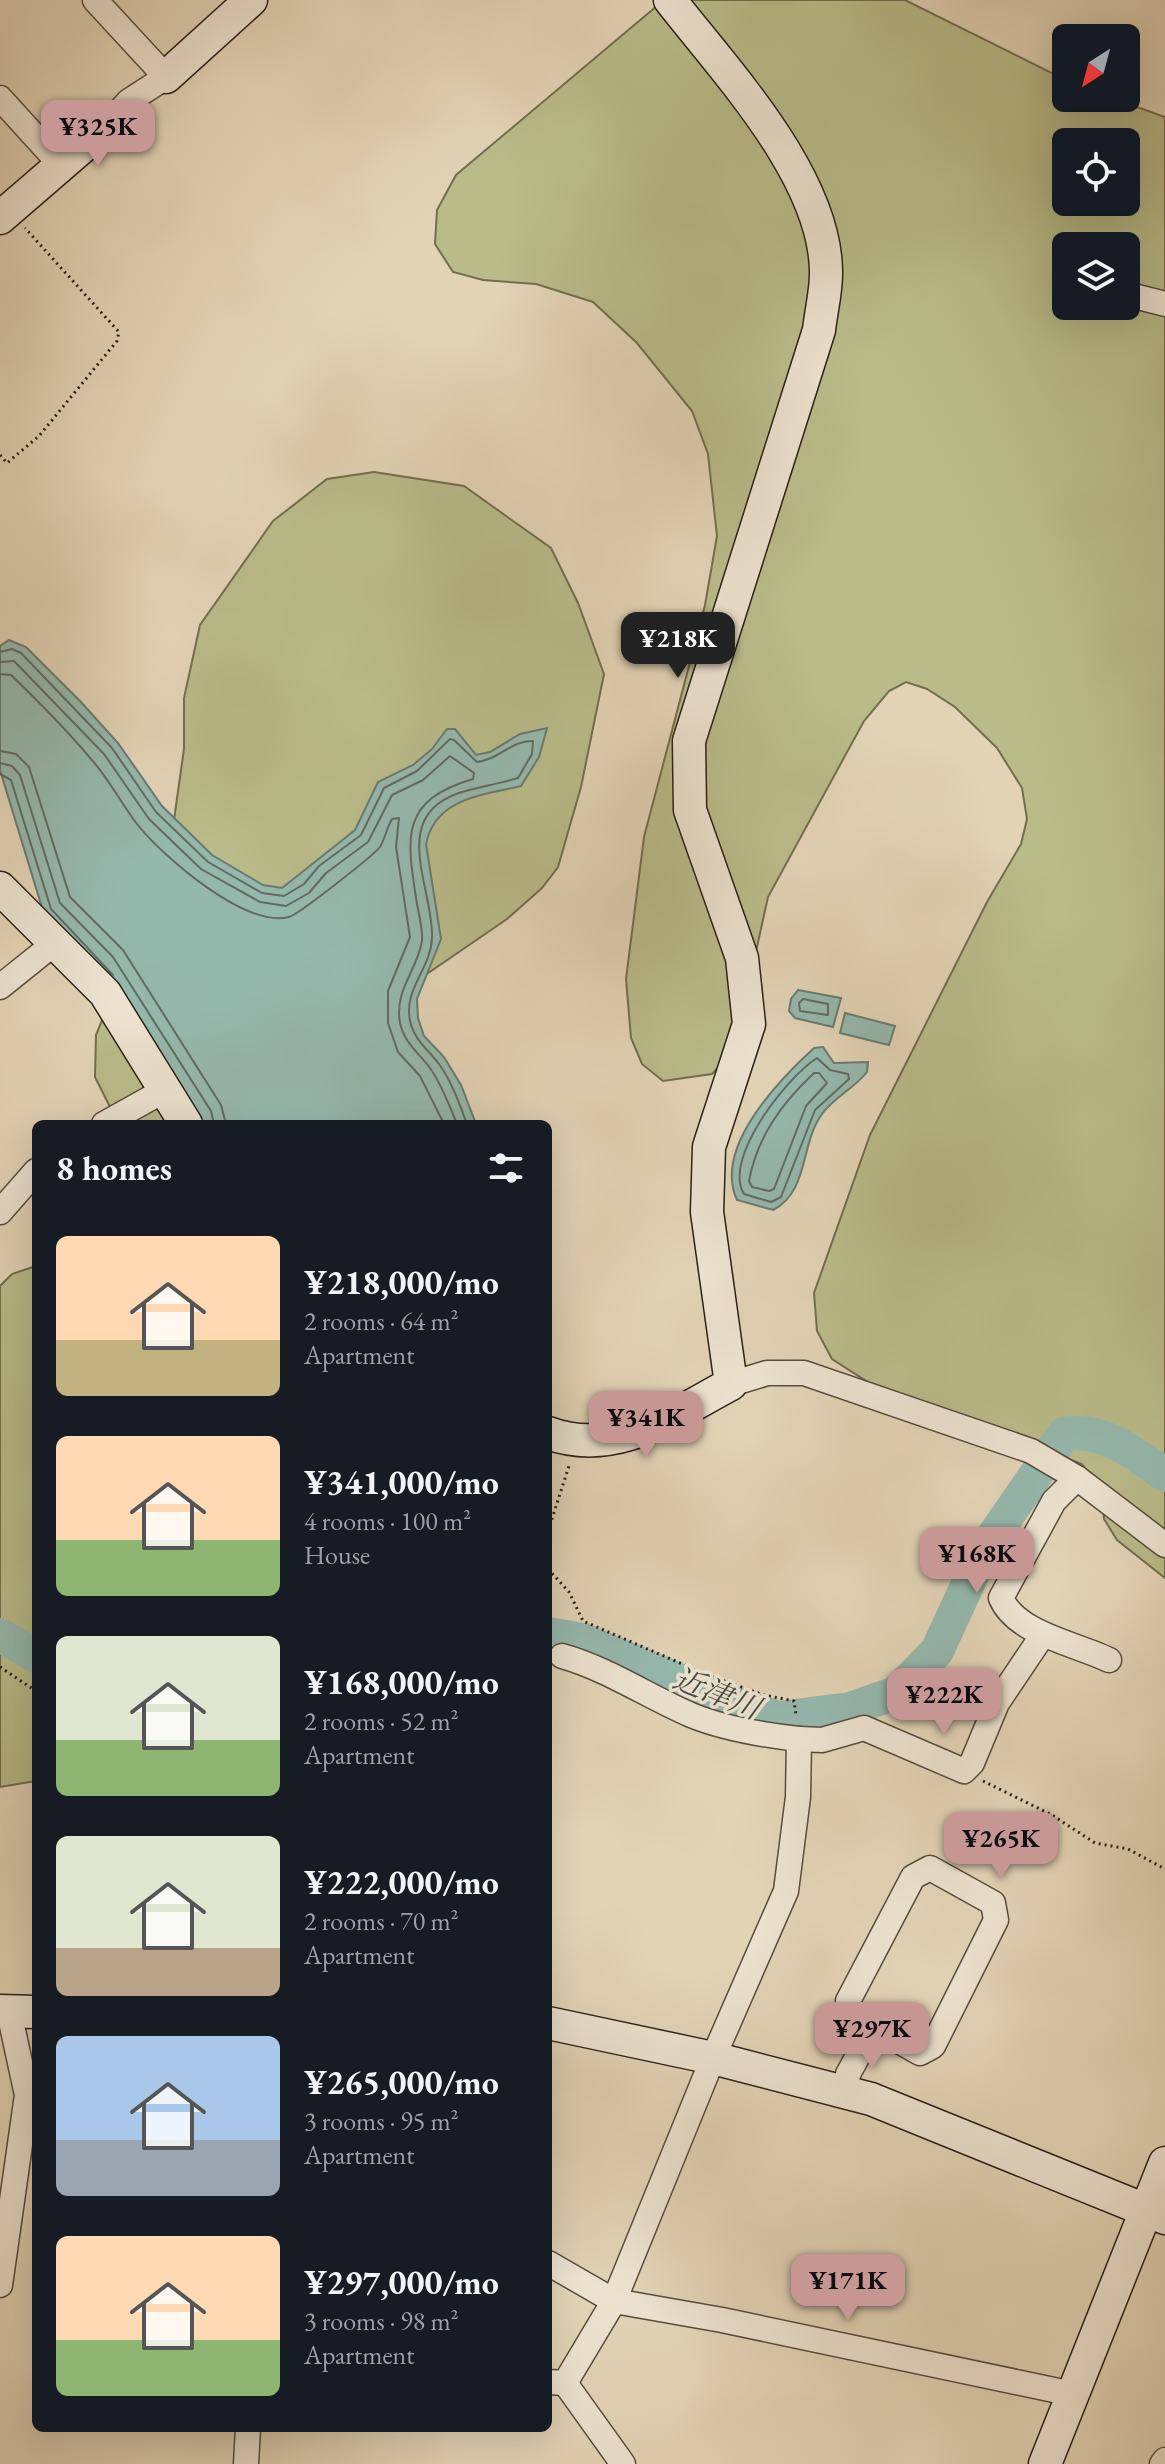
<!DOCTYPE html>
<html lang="en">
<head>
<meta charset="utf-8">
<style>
	body { margin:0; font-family:"EB Garamond","Noto Serif JP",serif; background:#20242c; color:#f1f3f6; height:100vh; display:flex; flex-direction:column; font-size:30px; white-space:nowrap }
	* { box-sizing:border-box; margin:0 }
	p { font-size:26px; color:#9ea1a6 }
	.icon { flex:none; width:44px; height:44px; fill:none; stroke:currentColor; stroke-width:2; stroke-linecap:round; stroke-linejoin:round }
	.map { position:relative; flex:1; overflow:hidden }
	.panel { position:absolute; left:32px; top:1120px; width:520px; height:1312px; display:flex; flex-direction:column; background:#171b24; border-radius:12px; box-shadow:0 8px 32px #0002 }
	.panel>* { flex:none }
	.needle { width:52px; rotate:216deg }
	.controls { position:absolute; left:1052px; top:24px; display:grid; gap:16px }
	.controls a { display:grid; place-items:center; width:88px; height:88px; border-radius:12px; background:#171b24; box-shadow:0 8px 32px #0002; font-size:40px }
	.price { position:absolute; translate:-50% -68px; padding:0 18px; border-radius:16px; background:#c59692; color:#111; font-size:26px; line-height:52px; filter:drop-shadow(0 2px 4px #0008) }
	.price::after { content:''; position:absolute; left:50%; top:48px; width:24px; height:18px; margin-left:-12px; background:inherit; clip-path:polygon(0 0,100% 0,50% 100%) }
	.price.on { background:#222; color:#fff }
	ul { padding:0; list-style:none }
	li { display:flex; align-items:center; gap:24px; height:200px; padding:0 24px }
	li span { display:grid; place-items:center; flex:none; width:224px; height:160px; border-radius:12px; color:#555 }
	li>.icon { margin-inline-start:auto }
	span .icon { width:96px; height:96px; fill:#fffc; stroke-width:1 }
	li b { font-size:34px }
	h2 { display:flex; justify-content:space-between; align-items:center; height:96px; padding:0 24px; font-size:34px }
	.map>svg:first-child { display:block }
	.green { fill:#b9bb89; stroke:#726e50; stroke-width:2; fill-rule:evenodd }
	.water { fill:#95b8ad; stroke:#6a7b71; stroke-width:2 }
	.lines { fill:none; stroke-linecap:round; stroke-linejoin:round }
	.shore { stroke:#606c62; stroke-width:2 }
	.river { stroke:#95b8ad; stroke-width:34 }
	.street-casing { stroke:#584d3f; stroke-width:27 }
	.secondary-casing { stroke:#2a2018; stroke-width:35 }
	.path { stroke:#2a2018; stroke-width:3; stroke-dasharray:2 4; stroke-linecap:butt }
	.street { stroke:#ece2cf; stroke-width:24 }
	.secondary { stroke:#ece2cf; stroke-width:32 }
	.labels { text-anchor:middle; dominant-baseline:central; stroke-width:7; stroke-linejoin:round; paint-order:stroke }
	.water-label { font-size:30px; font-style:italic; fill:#4a4e45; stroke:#ece2cf }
</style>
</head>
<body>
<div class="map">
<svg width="1165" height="2464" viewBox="0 0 1165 2464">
	<rect width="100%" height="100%" fill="#e2d3b5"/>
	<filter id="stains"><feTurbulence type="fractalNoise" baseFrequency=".0025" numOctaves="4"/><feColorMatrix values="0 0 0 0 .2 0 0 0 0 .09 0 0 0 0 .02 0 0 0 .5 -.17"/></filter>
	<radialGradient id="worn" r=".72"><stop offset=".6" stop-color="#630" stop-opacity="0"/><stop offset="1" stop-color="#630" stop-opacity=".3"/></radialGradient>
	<!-- green -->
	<g class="green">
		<path d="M664,0H905L1066,80V98H1112L1165,117V1578L1117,1540L1104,1519L1101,1490L1082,1464L871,1384L832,1359L817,1331L814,1293L870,1135L987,902L1021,844L1027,819L1022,788L997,748L955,707L927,689L906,682L889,691L864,721L768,897L734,1051L712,1074L663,1081L642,1064L631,1038L626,979L644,837L705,605L717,536L708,454L692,411L637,343L593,302L536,284L483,280L453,272L435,244L437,210L456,175ZM1066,142H1126V202H1066ZM1066,246H1126V306H1066Z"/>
		<path d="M374,472L464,486L551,548L578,603L604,674L581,787L558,867L542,888L507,919L208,1124H140L109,1105L95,1077L96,1035L169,855L184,749V698L200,625L273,521L327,479Z"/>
		<path d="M36,1266V1781L0,1787V1286L12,1274Z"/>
	</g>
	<!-- water -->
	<g class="water">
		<path d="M9,640L26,647L81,702L118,743L162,806L212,855L263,885L282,888L355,830L378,782L413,765L432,749L447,729H455L476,755L490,752L520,734L547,728L539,757L521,786C483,795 435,798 426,844L441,939L417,999L418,1018L424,1036L444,1057L461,1085L476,1124H197L44,914L0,770V646Z"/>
		<path d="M798,990L841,998L833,1027L795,1018L789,1011L791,999Z"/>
		<path d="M845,1013L895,1026L889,1045L840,1033Z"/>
		<path d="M823,1047L834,1063L868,1062L867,1072C855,1088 834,1097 822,1114C800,1144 809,1192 773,1210L737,1200C713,1148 778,1081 814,1048Z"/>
	</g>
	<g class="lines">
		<!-- shore -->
		<g class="shore">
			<path d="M0,652L12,649L21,653L112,748L156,812L208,862L262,893L284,896L304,884L319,866L361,835L384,788L417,771L450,739L454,740L477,762C498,760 512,740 533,741L532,754L518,778C498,784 478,787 459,793C388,817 434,889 432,938C431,970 401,990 411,1025C417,1043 428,1049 439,1064C452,1082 459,1103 467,1124"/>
			<path d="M0,662L14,661L104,754L149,819L201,869L260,902L286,906L309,893L326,873L368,842L392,795L423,780L450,756L474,773L473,779C398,801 407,839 417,904C419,915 423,930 422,941C417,971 394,990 400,1023C405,1044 418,1052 430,1068C442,1085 449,1105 457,1124"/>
			<path d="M0,674L11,675C39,702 66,729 91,759C109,779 121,803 137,824C162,856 245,928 289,917C298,915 374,855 380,847C385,838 387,828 392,819L399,818L396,847L410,937L388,991V1023L398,1052L420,1076L444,1124"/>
			<path d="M0,751L16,754L29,767L70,897L123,950L221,1105L226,1124"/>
			<path d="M0,763L12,766L20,775L60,903L113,957L211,1111L214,1124"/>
			<path d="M0,774L11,780L51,909L113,975"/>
			<path d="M803,999L828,1004V1015L800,1011L799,1003Z"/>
			<path d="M817,1058L830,1070L848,1074L849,1079L815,1110L781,1197L771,1202L744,1194C722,1159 787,1077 817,1058Z"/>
			<path d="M814,1073H819L827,1083L806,1106L774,1189L769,1191L752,1187L749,1181C757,1137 782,1103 814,1073Z"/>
		</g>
		<!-- river -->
		<g class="river">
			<path d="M548,1634L583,1640L726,1700L779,1718L850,1709L896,1693L937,1651L983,1551L1064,1434C1104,1428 1134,1453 1165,1475"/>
			<path d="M0,1635L36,1656"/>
		</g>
		<defs>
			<g id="street">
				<path d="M95,0L166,77L129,101L103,129"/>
				<path d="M0,98L59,163"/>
				<path d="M1126,294L1165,304"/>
				<path d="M0,987L56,942"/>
				<path d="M104,1124L165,1090"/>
				<path d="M0,1212L36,1171"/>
				<path d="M731,1384L767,1373H804L1031,1451L1077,1478L1165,1545"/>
				<path d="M1077,1478L1054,1501L1001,1598C1016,1634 1077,1644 1109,1660"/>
				<path d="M799,1739L822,1740L864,1728L964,1771L972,1763L997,1703L1042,1636"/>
				<path d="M846,2091L848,2074L874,2027L920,2053L933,2046L996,1920L993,1903L930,1868L913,1877L848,2001L852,2013L874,2027"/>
				<path d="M548,2263L614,2301L722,2320L1073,2394"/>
				<path d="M0,2285L27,2095L9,2012"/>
				<path d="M548,2382L565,2383L614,2301L713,2058L786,1891L798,1797L799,1739C763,1735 725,1729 691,1715C647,1696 608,1669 562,1656"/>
				<path d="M565,2383L623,2464"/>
				<path d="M246,2464L248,2428"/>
				<path d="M1162,2464L1165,2460"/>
			</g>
			<g id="secondary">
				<path d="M166,77L251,0"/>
				<path d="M0,218L103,129"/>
				<path d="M0,888L105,993L186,1124"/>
				<path d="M548,1433C616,1458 672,1415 731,1384L707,1212L709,1147L749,1024L742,958L690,810L689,741L819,330C821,312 826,292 826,274C827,178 726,72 670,0"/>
				<path d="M0,2011L36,2012"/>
				<path d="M548,2023L713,2058L871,2099L1165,2218"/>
				<path d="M1045,2464L1165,2163"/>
			</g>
		</defs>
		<!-- street casing -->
		<use href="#street" class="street-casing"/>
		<!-- secondary casing -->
		<use href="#secondary" class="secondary-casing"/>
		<!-- path -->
		<g class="path">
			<path d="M0,455L7,463L39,436L117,341L119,332L25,228"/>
			<path d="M548,1531L569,1466"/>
			<path d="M548,1569L569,1592L583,1621L710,1676L764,1695L794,1701L796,1715"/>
			<path d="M0,1667L36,1691"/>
			<path d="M693,1694L703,1672"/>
			<path d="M983,1781L1052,1815L1095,1843L1128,1849L1165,1869"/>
		</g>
		<!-- street -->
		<use href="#street" class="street"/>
		<!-- secondary -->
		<use href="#secondary" class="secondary"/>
	</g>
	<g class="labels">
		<!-- water labels -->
		<g class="water-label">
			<text transform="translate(717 1693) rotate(22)">近津川</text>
		</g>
	</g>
	<rect width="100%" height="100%" filter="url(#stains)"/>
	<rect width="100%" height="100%" fill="url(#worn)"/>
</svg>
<div class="controls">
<a><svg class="needle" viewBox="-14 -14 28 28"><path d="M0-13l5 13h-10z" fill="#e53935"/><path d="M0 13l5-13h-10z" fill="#9ea1a6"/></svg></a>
<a><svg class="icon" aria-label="locate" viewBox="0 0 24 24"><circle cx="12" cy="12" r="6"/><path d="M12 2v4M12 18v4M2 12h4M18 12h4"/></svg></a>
<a><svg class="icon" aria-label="layers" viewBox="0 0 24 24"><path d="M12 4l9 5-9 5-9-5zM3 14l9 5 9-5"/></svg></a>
</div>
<b class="price" style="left:98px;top:168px">¥325K</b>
<b class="price on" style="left:678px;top:680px">¥218K</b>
<b class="price" style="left:646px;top:1459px">¥341K</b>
<b class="price" style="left:977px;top:1595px">¥168K</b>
<b class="price" style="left:944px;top:1736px">¥222K</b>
<b class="price" style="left:1001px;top:1880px">¥265K</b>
<b class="price" style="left:872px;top:2070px">¥297K</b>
<b class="price" style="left:848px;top:2322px">¥171K</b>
<section class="panel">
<h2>8 homes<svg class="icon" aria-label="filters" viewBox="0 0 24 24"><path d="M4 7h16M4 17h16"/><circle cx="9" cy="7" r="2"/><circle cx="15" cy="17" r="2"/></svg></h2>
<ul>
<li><span style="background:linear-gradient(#ffd9b3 65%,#c2b280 0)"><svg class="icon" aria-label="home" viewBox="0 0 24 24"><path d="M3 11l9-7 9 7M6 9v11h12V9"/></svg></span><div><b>¥218,000/mo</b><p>2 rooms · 64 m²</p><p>Apartment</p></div></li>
<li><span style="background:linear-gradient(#ffd9b3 65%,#8fb573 0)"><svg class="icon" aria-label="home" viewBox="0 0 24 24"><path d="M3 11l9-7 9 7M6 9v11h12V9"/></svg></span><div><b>¥341,000/mo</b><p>4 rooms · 100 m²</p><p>House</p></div></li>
<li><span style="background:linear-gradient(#dfe7d0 65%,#8fb573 0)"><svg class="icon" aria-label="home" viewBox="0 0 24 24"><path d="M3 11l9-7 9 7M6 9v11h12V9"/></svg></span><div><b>¥168,000/mo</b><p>2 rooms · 52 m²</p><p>Apartment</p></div></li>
<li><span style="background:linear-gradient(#dfe7d0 70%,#b9a48a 0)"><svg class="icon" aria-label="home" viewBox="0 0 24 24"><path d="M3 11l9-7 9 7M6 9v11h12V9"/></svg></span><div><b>¥222,000/mo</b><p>2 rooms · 70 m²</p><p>Apartment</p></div></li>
<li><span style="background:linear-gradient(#a9c7e8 65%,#9aa5b1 0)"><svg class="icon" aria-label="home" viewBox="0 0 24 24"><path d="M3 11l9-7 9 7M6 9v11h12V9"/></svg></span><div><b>¥265,000/mo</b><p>3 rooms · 95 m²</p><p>Apartment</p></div></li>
<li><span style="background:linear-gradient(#ffd9b3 65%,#8fb573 0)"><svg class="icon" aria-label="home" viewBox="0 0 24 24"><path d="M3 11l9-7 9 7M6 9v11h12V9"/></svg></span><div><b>¥297,000/mo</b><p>3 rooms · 98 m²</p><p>Apartment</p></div></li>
</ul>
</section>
</div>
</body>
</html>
